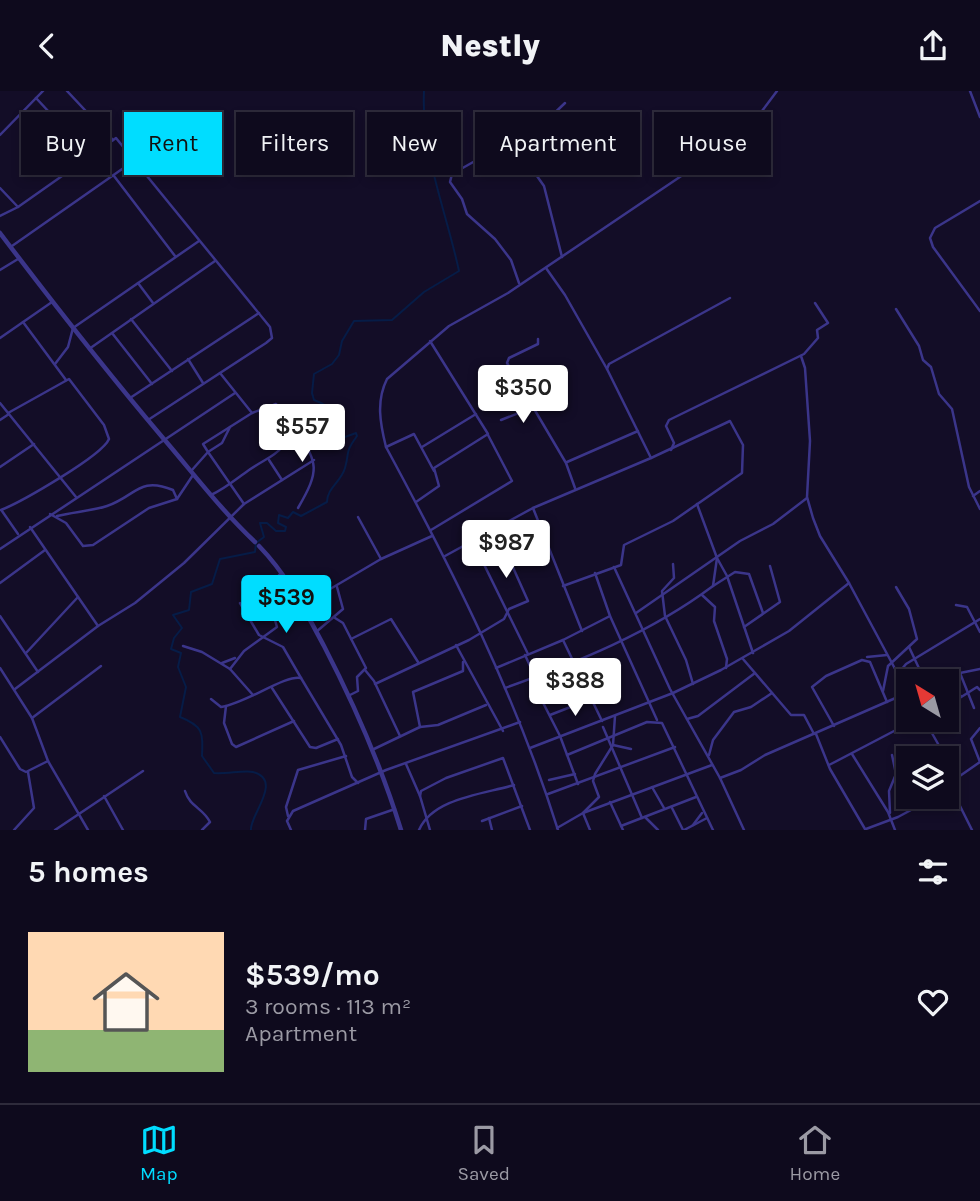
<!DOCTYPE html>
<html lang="en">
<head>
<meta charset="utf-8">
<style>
	body { margin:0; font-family:Karla,sans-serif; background:#1c182a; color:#f1f3f6; height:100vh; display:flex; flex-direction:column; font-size:26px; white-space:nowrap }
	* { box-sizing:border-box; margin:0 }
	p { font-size:23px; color:#9b9aa4 }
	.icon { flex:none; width:38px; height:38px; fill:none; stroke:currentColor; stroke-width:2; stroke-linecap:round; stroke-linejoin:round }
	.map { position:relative; height:739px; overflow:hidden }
	.side { display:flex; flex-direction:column; background:#0e0a1d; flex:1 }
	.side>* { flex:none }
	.top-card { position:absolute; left:21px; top:21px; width:938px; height:63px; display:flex; gap:14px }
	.needle { width:46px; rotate:323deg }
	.fabs { position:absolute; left:896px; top:578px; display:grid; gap:14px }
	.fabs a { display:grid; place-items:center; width:63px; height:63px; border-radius:0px; background:#0e0a1d; box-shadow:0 4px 10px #0003,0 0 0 2px #2e2b3b; font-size:35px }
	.price { position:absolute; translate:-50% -60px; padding:0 16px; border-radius:7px; background:#fff; color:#222; font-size:23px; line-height:46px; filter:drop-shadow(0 2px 4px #0008) }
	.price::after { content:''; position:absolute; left:50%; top:42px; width:21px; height:16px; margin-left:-10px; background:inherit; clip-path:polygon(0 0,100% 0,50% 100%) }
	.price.selected { background:#0df; color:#111 }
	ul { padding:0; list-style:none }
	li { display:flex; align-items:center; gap:21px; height:175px; padding:0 28px }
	li span { display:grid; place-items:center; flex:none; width:196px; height:140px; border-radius:0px; color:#555 }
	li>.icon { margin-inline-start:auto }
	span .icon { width:84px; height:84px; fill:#fffc; stroke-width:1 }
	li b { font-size:30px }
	h2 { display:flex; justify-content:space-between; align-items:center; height:84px; padding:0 28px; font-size:30px }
	.pill { padding:0 24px; border-radius:0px; background:#0e0a1d; box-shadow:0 4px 10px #0003,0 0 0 2px #2e2b3b; font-size:24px; line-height:63px }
	.pill.selected { background:#0df; color:#111 }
	header { display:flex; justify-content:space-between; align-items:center; height:91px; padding:0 28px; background:#0e0a1d; font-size:32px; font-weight:800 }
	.tab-bar { display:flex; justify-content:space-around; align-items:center; height:98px; border-top:2px solid #2e2b3b; background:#0e0a1d; font-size:19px; color:#9b9aa4 }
	.tab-bar a { display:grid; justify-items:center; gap:4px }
	.tab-bar .selected { color:#0df }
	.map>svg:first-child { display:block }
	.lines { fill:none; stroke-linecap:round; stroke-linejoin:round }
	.stream { stroke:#061c47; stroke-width:2 }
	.minor { stroke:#3b358a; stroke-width:2.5 }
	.tertiary { stroke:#3b358a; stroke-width:4.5 }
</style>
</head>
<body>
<header><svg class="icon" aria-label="back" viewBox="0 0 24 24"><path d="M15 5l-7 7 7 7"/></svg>Nestly<svg class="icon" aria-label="share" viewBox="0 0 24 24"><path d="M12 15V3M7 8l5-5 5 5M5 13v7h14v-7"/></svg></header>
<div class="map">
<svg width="980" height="739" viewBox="0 0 980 739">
	<rect width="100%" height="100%" fill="#130d27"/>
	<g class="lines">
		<!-- stream -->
		<path class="stream" d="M251,739C249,725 284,689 253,681C245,679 226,683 214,682L202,665C203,641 203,635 180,626L186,596L178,576L181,562L171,558L174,547L182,537L173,524L189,519L191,501L212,493L220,468L255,461L256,452L264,446L260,432H267L276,440H285L286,436L278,432L279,424L288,427L293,421L301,425L327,411C327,397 341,391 345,377C350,360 344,363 357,345L356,342L345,346L333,340C332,322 335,317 314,309L312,302L314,283L332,273L339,264L342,250L354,230L392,229L424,201L459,180C446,119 421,62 424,0"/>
		<!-- minor -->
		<g class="minor">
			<path d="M67,0L113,49"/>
			<path d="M970,0L980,26"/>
			<path d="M36,7L90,65"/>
			<path d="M0,44L43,0"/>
			<path d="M114,85L175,165"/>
			<path d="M0,97L18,116"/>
			<path d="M980,110L935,137L930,147L933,156L980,220"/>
			<path d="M0,125L18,116L116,47L270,236L272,247L266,252L148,329"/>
			<path d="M12,155L135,69"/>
			<path d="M562,166L544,95L520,61V55L565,12"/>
			<path d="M546,177L565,204L607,278"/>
			<path d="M0,179L18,168"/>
			<path d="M138,192L153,212"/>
			<path d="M519,192L511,169L495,148L467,123L462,108L450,91L452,83L475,70L520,55"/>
			<path d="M896,218L919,255L923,269L931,276L939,303L952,318L969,396L980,418"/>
			<path d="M131,228L172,280"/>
			<path d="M23,231L66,289"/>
			<path d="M112,242L152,293"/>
			<path d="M0,247L52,211"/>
			<path d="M538,248V253L509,267L507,272L566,372L575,397"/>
			<path d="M89,258L215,170"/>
			<path d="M801,265L805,277L810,350L807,406L813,427L820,445L849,492L908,602"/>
			<path d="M188,268L203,292"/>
			<path d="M55,273L68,256L73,237L199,150"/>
			<path d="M130,307L259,222"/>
			<path d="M0,312L76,406"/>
			<path d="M0,329L9,323"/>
			<path d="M501,329L534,316"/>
			<path d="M292,331C316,372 323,374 298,417"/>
			<path d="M230,336L222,352L208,361L244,413"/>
			<path d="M386,356L414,343L434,380"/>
			<path d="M422,356L476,323"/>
			<path d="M671,359L674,352L666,335L669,329L804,263L818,247L817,239L828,232L815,212"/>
			<path d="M269,369L282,389"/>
			<path d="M567,371L638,340"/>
			<path d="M0,376L34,353"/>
			<path d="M192,379L208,361L203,353L252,322"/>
			<path d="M211,404C226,397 236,388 249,379C274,362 285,364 292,331L276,313L252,322L220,282"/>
			<path d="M973,405L980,400"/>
			<path d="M416,411L439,395L434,377L488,343L430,250"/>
			<path d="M697,413L717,467L727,485L753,562"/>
			<path d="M533,417L582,540"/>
			<path d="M1,419C21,411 102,365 109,348L104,334L69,288L8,322"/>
			<path d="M2,420L18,443"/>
			<path d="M50,423L66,432L83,455L93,454L149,417L177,408L193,384"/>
			<path d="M57,425C73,421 92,420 107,415C136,405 139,385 173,399L177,408"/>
			<path d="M358,426L381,468"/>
			<path d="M431,439L512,390L488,344"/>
			<path d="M472,449L528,563"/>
			<path d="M0,458L235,302"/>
			<path d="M445,465L533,417L651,367L607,278L609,273L730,207"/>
			<path d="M673,473L674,487L662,500L665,525L686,569L693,593"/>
			<path d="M614,476L670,598L720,687L744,739"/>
			<path d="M595,482L610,525L657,629"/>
			<path d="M0,492L45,459"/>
			<path d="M563,495L621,474L624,454L673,430L742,382L743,354L730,330L651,367"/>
			<path d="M713,495L735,481L749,483L763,522"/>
			<path d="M702,504L715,516L714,530L727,568L726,577"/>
			<path d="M240,512L259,544L283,556L301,587"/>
			<path d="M303,514L381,468L432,445"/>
			<path d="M956,514L967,516L980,541"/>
			<path d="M636,522L740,450L773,433L807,407"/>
			<path d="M0,525L38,581"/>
			<path d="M335,527L343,532L366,577L357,586L358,600L350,604"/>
			<path d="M98,535L135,512L184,472L244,413L314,369"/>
			<path d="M744,536L780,511L770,475"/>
			<path d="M316,541L343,518L337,496"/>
			<path d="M351,548L391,528L418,571"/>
			<path d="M563,549L602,630"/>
			<path d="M456,554L503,640"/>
			<path d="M183,555L202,561L230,578L253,604"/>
			<path d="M909,556L925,590"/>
			<path d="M26,562L78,506"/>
			<path d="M525,564L531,577V588L560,645L578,693"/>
			<path d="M867,566L887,564"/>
			<path d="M743,568L791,624H804L814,643"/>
			<path d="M222,572L235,567"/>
			<path d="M0,577L32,627L48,670L88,739"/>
			<path d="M496,577L563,549L610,525"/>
			<path d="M230,578L244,560L277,536L266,498L280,483"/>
			<path d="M365,579L374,590L400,645"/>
			<path d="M897,584L906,573L980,528"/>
			<path d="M375,593L469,549L504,528L509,518L528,510L511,472L517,464"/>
			<path d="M272,597L310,656L316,657L338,648"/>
			<path d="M505,597C578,571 650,542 713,495L717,467"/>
			<path d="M15,598L98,535L30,436"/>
			<path d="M883,600L888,575L917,548L909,518L896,496"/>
			<path d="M947,602L961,605"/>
			<path d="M211,608L221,616C245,613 286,583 301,587L341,654L352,686L358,692"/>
			<path d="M226,615L224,632L232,653L236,656L294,630"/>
			<path d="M947,615L977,596L980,599"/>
			<path d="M974,617L960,582L980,578"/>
			<path d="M550,624L591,608"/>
			<path d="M32,627L101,575"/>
			<path d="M687,628L698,625L755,582"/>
			<path d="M924,628L946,667"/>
			<path d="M834,635L812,596L826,585L862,569L870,571L887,611"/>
			<path d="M420,636L413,601L463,580V571"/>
			<path d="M603,636L642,727"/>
			<path d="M816,643L830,678L865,738"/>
			<path d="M0,646L20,678L26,681L48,670"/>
			<path d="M613,654L631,658"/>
			<path d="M530,657L673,602L721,579L789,540L849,492"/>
			<path d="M374,658L420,636L438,634L486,614"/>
			<path d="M852,663L888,721L895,739"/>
			<path d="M567,664L647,631L662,632L713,739"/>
			<path d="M709,664L713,649L734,621L751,616L772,602"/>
			<path d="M947,668L955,705L972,739"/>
			<path d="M980,671L971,648L980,637"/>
			<path d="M406,673L420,705"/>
			<path d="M829,674L917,628"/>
			<path d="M720,687L741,679L765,664L907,602"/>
			<path d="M549,689L575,683"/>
			<path d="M954,689L980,671"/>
			<path d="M652,696L664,717"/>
			<path d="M185,700C190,716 203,717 210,731L202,739"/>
			<path d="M947,700L953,696"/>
			<path d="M548,703L675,656"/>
			<path d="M104,705L123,739"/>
			<path d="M610,711L623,739"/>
			<path d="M672,717L683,739"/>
			<path d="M890,722L889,700L896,683L892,664"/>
			<path d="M288,725L286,716L298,679L346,665"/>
			<path d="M645,726L658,739"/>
			<path d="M489,727L492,739"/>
			<path d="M482,730L522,715"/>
			<path d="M693,734L702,722"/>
			<path d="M621,735L696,706"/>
			<path d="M557,737L583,722L712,674"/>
			<path d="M866,738L898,726L937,705"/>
			<path d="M14,739L34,717L28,681"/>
			<path d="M55,739L143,680"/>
			<path d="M291,739L287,730L293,720L386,679L520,631"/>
			<path d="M365,739L366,728L395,718"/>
			<path d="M419,739C433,707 484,703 514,694"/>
			<path d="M430,739L420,705L421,700L446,687L503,667L530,739"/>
			<path d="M558,739C516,605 453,480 386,356C380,332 376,310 387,288L449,235L508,202L702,71L724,46L759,24L777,0"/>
			<path d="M590,739L583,722L599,706L593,690L595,683L613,654L615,625"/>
			<path d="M684,739L707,727"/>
		</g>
		<!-- tertiary -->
		<g class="tertiary">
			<path d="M0,142C53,212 107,281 163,347C194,383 221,419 255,451"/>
			<path d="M259,455C288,485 304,518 324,555C355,615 381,674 401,739"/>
		</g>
	</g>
</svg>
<div class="fabs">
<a><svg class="needle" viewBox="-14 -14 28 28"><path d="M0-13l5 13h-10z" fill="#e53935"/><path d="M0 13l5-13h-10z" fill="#9b9aa4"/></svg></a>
<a><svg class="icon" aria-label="layers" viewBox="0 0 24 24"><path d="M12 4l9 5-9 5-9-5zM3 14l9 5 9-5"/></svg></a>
</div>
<b class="price" style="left:523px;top:334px">$350</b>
<b class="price" style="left:302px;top:373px">$557</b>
<b class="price" style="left:506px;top:489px">$987</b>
<b class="price selected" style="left:286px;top:544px">$539</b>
<b class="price" style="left:575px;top:627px">$388</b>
<div class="top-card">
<a class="pill">Buy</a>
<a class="pill selected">Rent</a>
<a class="pill">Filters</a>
<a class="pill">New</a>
<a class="pill">Apartment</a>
<a class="pill">House</a>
</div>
</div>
<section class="side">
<h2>5 homes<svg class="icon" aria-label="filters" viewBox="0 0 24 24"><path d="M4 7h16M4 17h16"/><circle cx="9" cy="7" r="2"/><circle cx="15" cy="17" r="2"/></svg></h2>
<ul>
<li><span style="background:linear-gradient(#ffd9b3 70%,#8fb573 0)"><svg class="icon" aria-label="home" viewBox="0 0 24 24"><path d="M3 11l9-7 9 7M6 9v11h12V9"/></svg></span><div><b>$539/mo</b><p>3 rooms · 113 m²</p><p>Apartment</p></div><svg class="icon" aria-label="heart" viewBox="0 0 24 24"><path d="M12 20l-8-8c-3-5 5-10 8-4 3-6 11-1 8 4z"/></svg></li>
</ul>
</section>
<nav class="tab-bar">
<a class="selected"><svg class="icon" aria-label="map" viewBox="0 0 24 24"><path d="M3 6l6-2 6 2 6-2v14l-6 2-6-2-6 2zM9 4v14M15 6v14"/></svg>Map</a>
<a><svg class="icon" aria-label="saved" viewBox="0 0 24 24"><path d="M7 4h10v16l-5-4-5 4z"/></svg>Saved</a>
<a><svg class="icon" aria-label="home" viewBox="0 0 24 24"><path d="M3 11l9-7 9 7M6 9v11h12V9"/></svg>Home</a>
</nav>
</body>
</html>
